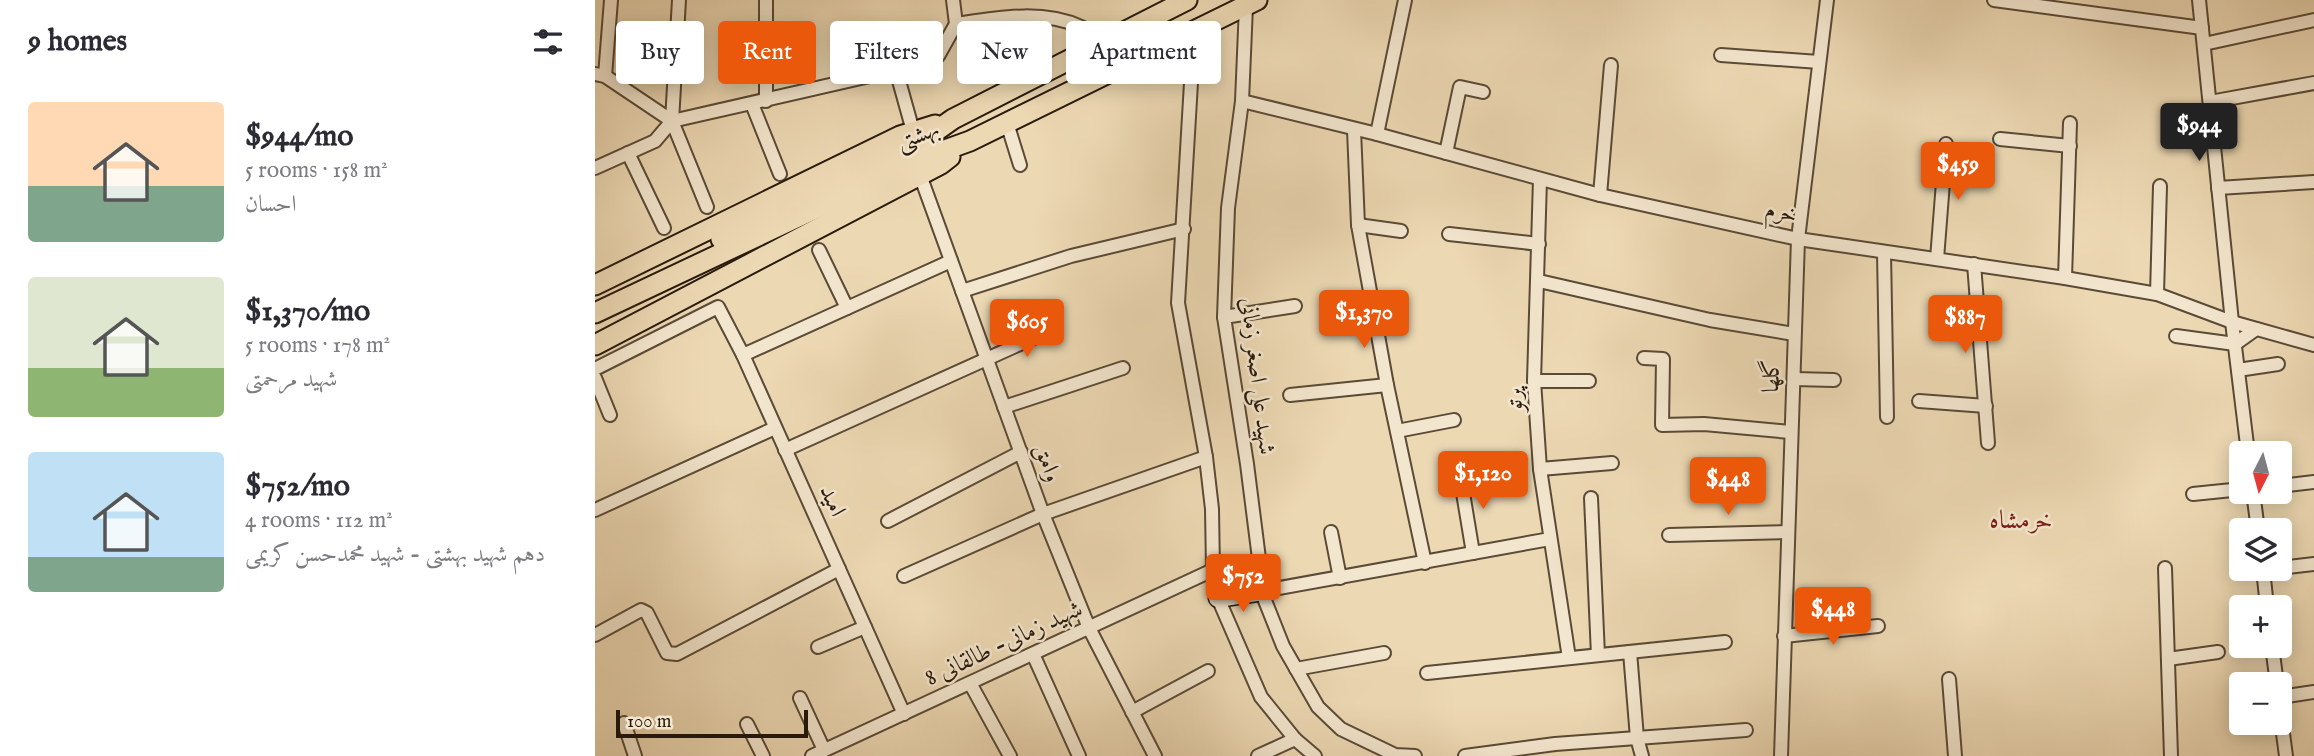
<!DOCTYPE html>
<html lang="en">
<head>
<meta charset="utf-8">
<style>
	body { margin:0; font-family:"IM FELL English",Amiri,serif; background:#f2f2f3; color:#2b2b33; height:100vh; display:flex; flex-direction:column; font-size:26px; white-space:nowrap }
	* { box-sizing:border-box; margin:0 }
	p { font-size:23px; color:#7c7c81 }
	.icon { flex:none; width:38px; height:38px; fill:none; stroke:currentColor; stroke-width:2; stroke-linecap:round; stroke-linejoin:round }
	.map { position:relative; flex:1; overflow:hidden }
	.details { display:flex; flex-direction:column; background:#fff; width:595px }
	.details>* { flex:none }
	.guide { position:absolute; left:21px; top:21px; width:665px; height:63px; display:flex; gap:14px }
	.needle { width:46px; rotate:186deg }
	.fabs { position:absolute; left:1634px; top:441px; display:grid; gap:14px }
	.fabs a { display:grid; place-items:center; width:63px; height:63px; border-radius:7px; background:#fff; box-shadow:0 4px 18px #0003; font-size:35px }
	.scale { position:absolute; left:21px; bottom:18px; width:192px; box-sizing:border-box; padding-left:7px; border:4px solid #291a0c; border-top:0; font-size:19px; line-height:24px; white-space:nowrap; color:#291a0c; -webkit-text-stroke:5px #f3e6ce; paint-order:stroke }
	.price { position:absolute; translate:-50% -60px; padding:0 16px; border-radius:7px; background:#ea580c; color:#fff; font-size:23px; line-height:46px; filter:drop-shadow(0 2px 4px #0008) }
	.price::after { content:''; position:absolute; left:50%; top:42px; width:21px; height:16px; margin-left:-10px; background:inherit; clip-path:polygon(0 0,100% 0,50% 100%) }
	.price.on { background:#222; color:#fff }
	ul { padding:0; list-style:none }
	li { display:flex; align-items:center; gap:21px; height:175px; padding:0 28px }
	li span { display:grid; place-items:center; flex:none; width:196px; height:140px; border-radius:7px; color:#555 }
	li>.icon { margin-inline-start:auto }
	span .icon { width:84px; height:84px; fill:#fffc; stroke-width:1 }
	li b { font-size:30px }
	h2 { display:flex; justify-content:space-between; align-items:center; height:84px; padding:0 28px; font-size:30px }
	.chip { padding:0 24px; border-radius:7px; background:#fff; box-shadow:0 4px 18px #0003; font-size:24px; line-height:63px }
	.chip.on { background:#ea580c; color:#fff }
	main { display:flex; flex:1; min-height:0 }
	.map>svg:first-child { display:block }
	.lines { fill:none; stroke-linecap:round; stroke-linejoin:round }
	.street-casing { stroke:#5a4a36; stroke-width:16 }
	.secondary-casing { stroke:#291a0c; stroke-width:21 }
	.primary-casing { stroke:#291a0c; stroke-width:23 }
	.street { stroke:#f3e6ce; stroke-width:12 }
	.secondary { stroke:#f3e6ce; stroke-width:18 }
	.primary { stroke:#ecd8b3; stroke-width:19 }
	.labels { text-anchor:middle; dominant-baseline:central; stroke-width:5; stroke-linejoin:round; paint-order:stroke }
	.street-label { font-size:24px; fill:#291a0c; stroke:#f3e6ce }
	.neighbourhood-label { font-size:26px; fill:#7a1f14; stroke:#f3e6ce }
</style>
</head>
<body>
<main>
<section class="details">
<h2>9 homes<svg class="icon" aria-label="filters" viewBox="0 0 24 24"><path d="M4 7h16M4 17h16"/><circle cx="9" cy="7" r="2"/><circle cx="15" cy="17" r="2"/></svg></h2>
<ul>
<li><span style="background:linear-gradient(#ffd9b3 60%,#7fa58c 0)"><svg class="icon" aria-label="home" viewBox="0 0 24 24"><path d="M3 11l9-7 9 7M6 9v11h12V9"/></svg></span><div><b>$944/mo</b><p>5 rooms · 158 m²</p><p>احسان</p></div></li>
<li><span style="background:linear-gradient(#dfe7d0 65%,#8fb573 0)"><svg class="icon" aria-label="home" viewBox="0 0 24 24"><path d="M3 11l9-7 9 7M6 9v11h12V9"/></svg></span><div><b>$1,370/mo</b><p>5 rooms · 178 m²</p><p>شهید مرحمتی</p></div></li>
<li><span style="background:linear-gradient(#bfe0f5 75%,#7fa58c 0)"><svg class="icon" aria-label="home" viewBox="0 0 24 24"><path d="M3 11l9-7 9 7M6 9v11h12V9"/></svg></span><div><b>$752/mo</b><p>4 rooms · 112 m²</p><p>دهم شهید بهشتی - شهید محمدحسن کریمی</p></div></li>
</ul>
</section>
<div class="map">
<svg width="1719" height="756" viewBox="0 0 1719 756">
	<rect width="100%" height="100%" fill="#ecd8b3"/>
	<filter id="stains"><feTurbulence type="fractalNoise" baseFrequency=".00286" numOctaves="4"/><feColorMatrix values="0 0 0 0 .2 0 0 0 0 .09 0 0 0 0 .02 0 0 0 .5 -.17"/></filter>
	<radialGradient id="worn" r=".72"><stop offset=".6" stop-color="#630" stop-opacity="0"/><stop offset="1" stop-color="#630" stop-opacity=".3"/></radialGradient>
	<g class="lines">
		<defs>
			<g id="street">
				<path d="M84,0L77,121L112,207"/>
				<path d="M358,0L361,24"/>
				<path d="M1399,0L1607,28"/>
				<path d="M1604,0L1637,322L1653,453"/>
				<path d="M651,6L647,101L633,208L629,317L652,464L669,598L688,646L723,707L746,729L800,755L820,756"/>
				<path d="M361,24C402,18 447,9 486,27C494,31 502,37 509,42"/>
				<path d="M599,32L583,303L611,457L617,509L618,570L623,598L666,697L700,739L720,756"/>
				<path d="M1609,44L1719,20"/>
				<path d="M1126,55L1224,62"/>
				<path d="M301,70L318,131"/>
				<path d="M0,74L10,76L77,121"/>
				<path d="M10,76L16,0"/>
				<path d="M171,101V0"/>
				<path d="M647,101L782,134L1005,195L1203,239L1470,278L1562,294L1637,322L1719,345"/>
				<path d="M1615,102L1719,83"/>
				<path d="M157,104L185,174"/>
				<path d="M77,121L301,70L343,56L361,24"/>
				<path d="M412,123L425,165"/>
				<path d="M759,130L763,225L792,385L830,563"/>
				<path d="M782,134L810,0"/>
				<path d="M1405,139L1475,146"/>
				<path d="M33,153L69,228"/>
				<path d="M851,153L865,87L888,92"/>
				<path d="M0,168L60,141L77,121"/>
				<path d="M325,175L448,514L494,628L560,756"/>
				<path d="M945,179L939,381L945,469L974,658"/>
				<path d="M1623,188L1719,182"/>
				<path d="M1005,195L1016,65"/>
				<path d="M763,225L806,231"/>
				<path d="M854,234L944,244"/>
				<path d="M224,250L252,308"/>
				<path d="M1289,253L1292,417"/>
				<path d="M1342,259L1351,144"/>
				<path d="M1379,264L1393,443"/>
				<path d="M1470,278L1475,123"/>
				<path d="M944,281L1115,320L1199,334"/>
				<path d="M367,291L476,256L589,229"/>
				<path d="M1562,294L1565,186"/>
				<path d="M629,317L700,306"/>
				<path d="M1581,336L1640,344L1661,329"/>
				<path d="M148,355L356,261"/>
				<path d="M1049,358L1068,359L1067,425L1109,424L1195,432"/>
				<path d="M0,369L123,307L148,355L309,714"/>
				<path d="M1643,370L1683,364"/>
				<path d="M0,378L15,415"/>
				<path d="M1199,379L1239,380"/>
				<path d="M939,381H994"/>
				<path d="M695,395L792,385"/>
				<path d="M1324,401L1391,406"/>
				<path d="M409,407L528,368"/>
				<path d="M802,431L859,420"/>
				<path d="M190,450L458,329"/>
				<path d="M945,469L1017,463"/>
				<path d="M865,475L878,553"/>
				<path d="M1685,486L1719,482"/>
				<path d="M1658,492L1663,530"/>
				<path d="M1598,494L1647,489"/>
				<path d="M996,498L1003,655"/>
				<path d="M0,510L180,428"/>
				<path d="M293,521L426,452"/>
				<path d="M736,532L745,578"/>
				<path d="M1074,535L1193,532"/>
				<path d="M1570,568L1576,756"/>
				<path d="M1685,568L1719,564"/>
				<path d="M1668,569L1672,607"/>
				<path d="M309,576L448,514L611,457"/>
				<path d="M668,591L955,539"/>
				<path d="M0,635L46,610L52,613L72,653L82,654L244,569"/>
				<path d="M1189,636L1283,626"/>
				<path d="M1677,646L1682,684"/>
				<path d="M223,647L270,627"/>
				<path d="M1035,652L1042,738L1047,756"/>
				<path d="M438,654L484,756"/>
				<path d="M1573,659L1623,652"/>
				<path d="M701,669L789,653"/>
				<path d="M832,673L1130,642"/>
				<path d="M1354,679L1360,756"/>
				<path d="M375,683L415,756"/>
				<path d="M1685,697L1719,692"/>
				<path d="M205,698L229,750"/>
				<path d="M1685,711L1691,756"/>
				<path d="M537,712L613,671"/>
				<path d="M29,723L40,756"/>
				<path d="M152,724L168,756"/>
				<path d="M217,756L618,570"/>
				<path d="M663,756L700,739"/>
				<path d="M870,756L960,744L1151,730"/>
				<path d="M1186,756L1203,239L1232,0"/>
			</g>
			<path id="secondary" d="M623,598L668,591"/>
			<g id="primary">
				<path d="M126,239L324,143L358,119L592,0"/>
				<path d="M0,285L305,136L340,125"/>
				<path d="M0,313L328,158L375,141L662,0"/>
				<path d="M0,345L346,164L355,157"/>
			</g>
		</defs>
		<!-- street casing -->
		<use href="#street" class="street-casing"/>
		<!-- secondary casing -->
		<use href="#secondary" class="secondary-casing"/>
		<!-- primary casing -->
		<use href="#primary" class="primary-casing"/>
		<!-- street -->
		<use href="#street" class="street"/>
		<!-- secondary -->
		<use href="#secondary" class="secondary"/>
		<!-- primary -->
		<use href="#primary" class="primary"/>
	</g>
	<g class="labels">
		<!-- street labels -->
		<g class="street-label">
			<text transform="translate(323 136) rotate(-22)">بهشتی</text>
			<text transform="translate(1186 213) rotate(12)">خرم</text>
			<text transform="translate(662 376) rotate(83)">شهید علی اصغر زمانی</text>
			<text transform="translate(1177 376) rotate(-88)">گلها</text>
			<text transform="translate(920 400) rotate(-94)">پرتو</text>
			<text transform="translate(452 463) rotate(70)">وامق</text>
			<text transform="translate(237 501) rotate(66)">امید</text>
			<text transform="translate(409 644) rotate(-25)">شهید زمانی- طالقانی 8</text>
		</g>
		<!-- neighbourhood labels -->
		<g class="neighbourhood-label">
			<text x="1426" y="520">خرمشاه</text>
		</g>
	</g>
	<rect width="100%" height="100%" filter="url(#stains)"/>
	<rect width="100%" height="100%" fill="url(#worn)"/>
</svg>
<div class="fabs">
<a><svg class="needle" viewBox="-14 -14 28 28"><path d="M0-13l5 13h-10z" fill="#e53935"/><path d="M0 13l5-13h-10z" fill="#7c7c81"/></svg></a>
<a><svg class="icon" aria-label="layers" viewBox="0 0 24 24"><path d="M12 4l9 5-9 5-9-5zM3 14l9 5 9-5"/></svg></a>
<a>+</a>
<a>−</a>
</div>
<div class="scale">100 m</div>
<b class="price on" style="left:1604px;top:163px">$944</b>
<b class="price" style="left:1363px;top:202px">$459</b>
<b class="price" style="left:769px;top:350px">$1,370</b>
<b class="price" style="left:1370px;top:355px">$887</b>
<b class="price" style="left:432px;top:359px">$605</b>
<b class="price" style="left:888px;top:511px">$1,120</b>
<b class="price" style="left:1133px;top:517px">$448</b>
<b class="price" style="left:648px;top:614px">$752</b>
<b class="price" style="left:1238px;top:647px">$448</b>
<div class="guide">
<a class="chip">Buy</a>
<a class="chip on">Rent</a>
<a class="chip">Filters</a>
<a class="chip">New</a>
<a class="chip">Apartment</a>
</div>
</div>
</main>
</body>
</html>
